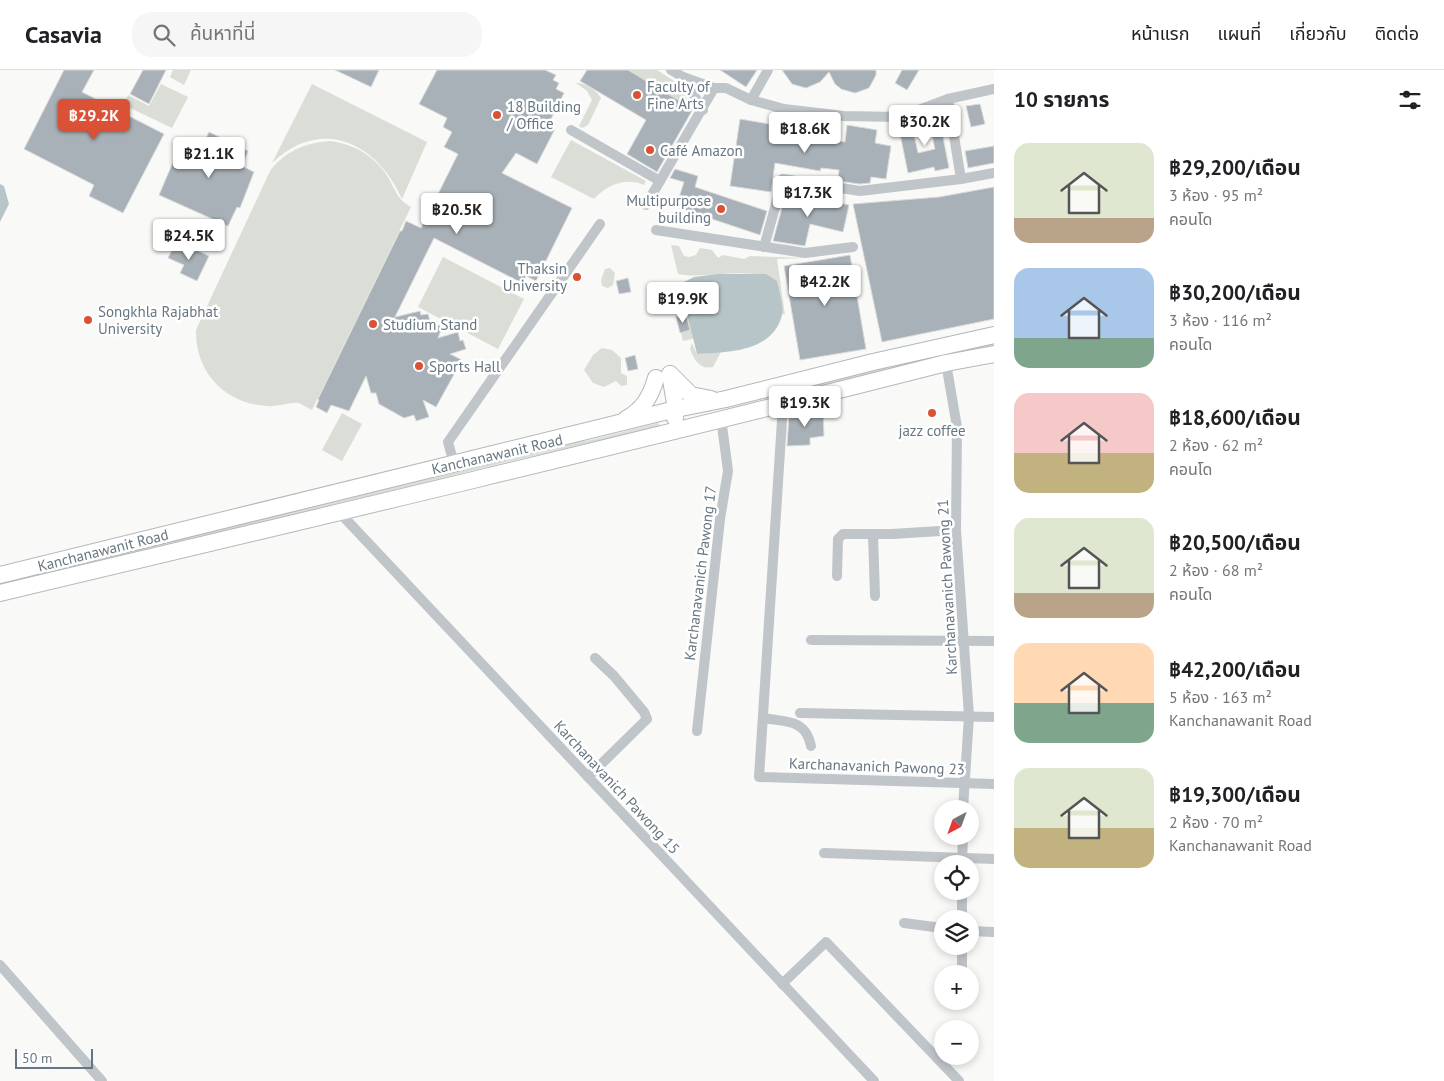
<!DOCTYPE html>
<html lang="th">
<head>
<meta charset="utf-8">
<style>
	body { margin:0; font-family:"PT Sans","Noto Sans Thai",sans-serif; background:#f6f6f6; color:#202124; height:100vh; display:flex; flex-direction:column; font-size:19px; white-space:nowrap }
	* { box-sizing:border-box; margin:0 }
	p { font-size:16px; color:#757577 }
	.icon { flex:none; width:28px; height:28px; fill:none; stroke:currentColor; stroke-width:2; stroke-linecap:round; stroke-linejoin:round }
	.map { position:relative; flex:1; overflow:hidden }
	.sheet { display:flex; flex-direction:column; background:#fff; width:450px }
	.sheet>* { flex:none }
	.needle { width:32px; rotate:221deg }
	.buttons { position:absolute; left:934px; top:730px; display:grid; gap:10px }
	.buttons a { display:grid; place-items:center; width:45px; height:45px; border-radius:50%; background:#fff; box-shadow:0 2px 8px #0003; font-size:25px }
	.scale { position:absolute; left:15px; bottom:12px; width:78px; box-sizing:border-box; padding-left:5px; border:2px solid #667781; border-top:0; font-size:14px; line-height:18px; white-space:nowrap; color:#667781; -webkit-text-stroke:4px #fff; paint-order:stroke }
	.price { position:absolute; translate:-50% -42px; padding:0 11px; border-radius:5px; background:#fff; color:#222; font-size:16px; line-height:32px; filter:drop-shadow(0 1px 2px #0008) }
	.price::after { content:''; position:absolute; left:50%; top:30px; width:15px; height:11px; margin-left:-8px; background:inherit; clip-path:polygon(0 0,100% 0,50% 100%) }
	.price.on { background:#db5136; color:#fff }
	ul { padding:0; list-style:none }
	li { display:flex; align-items:center; gap:15px; height:125px; padding:0 20px }
	li span { display:grid; place-items:center; flex:none; width:140px; height:100px; border-radius:15px; color:#555 }
	li>.icon { margin-inline-start:auto }
	span .icon { width:60px; height:60px; fill:#fffc; stroke-width:1 }
	li b { font-size:21px }
	h2 { display:flex; justify-content:space-between; align-items:center; height:60px; padding:0 20px; font-size:21px }
	header { display:flex; align-items:center; gap:30px; box-sizing:border-box; height:70px; padding:0 25px; background:#fff; border-bottom:1px solid #e0e0e0 }
	header strong { font-size:24px }
	nav { display:flex; gap:28px; margin-inline-start:auto; font-size:18px }
	.search { width:350px; height:45px; background:#f6f6f6; display:flex; align-items:center; gap:12px; box-sizing:border-box; padding:0 18px; border-radius:20px; color:#757577; font-size:19px }
	main { display:flex; flex:1; min-height:0 }
	.map>svg:first-child { display:block }
	.green { fill:#daded7 }
	.water { fill:#b8c5c8 }
	.building { fill:#a8b1b7; stroke:#dbdbda }
	.lines { fill:none; stroke-linecap:round; stroke-linejoin:round }
	.primary-casing { stroke:#b2b8bb; stroke-width:18 }
	.street { stroke:#c0c5c9; stroke-width:10 }
	.primary { stroke:#fff; stroke-width:16 }
	.poi-dot { fill:#db5136; stroke:#fff; stroke-width:2 }
	.labels { text-anchor:middle; dominant-baseline:central; stroke-width:5; stroke-linejoin:round; paint-order:stroke }
	.poi-label { font-size:15px; fill:#667781; stroke:#fff; text-anchor:start }
	.street-label { font-size:15px; fill:#667781; stroke:#fff }
</style>
</head>
<body>
<header>
<strong>Casavia</strong>
<div class="search"><svg class="icon" aria-label="search" viewBox="0 0 24 24"><circle cx="10" cy="10" r="6"/><path d="M15 15l6 6"/></svg>ค้นหาที่นี่</div>
<nav><a>หน้าแรก</a><a>แผนที่</a><a>เกี่ยวกับ</a><a>ติดต่อ</a></nav>
</header>
<main>
<div class="map">
<svg width="994" height="1011" viewBox="0 0 994 1011">
	<rect width="100%" height="100%" fill="#f9f9f7"/>
	<!-- green -->
	<g class="green">
		<path d="M173,0H191L184,15L170,7Z"/>
		<path d="M628,0H657L674,11L696,41Z"/>
		<path d="M576,13C586,13 596,20 601,28L588,55L582,58L579,56L592,30L587,21Z"/>
		<path d="M161,14L188,27L172,58L124,35L128,25L149,36Z"/>
		<path d="M312,14L427,72L402,129C377,72 321,46 272,93Z"/>
		<path d="M571,70L646,111L644,115C625,107 607,115 594,129L551,107Z"/>
		<path d="M330,71C354,74 375,86 388,107C396,121 397,129 411,137L312,340C308,338 302,334 298,333C293,332 275,337 267,336C225,334 195,302 196,260L270,101C285,81 305,73 330,71Z"/>
		<path d="M671,175L679,176L684,186L689,187L696,185L700,178L712,180L718,188L723,185L744,189L750,186L805,188L777,189L785,245L782,244L777,211C747,195 710,210 678,204Z"/>
		<path d="M443,187L524,229L498,279L418,237Z"/>
		<path d="M610,198L615,203L613,215L608,218L602,216L601,210L605,199Z"/>
		<path d="M695,233L704,266L683,271L675,238Z"/>
		<path d="M994,270V276L794,325L759,330L686,347Z"/>
		<path d="M692,273L697,284L721,282L713,297C700,300 694,290 690,279Z"/>
		<path d="M602,278L612,280L621,288V303L627,306V315L621,316L616,311L604,317L593,313L584,300L593,285Z"/>
		<path d="M342,343L362,354L342,391L322,380Z"/>
		<path d="M658,353L660,355L657,357C580,376 502,391 425,414L0,517V511L562,374L591,370Z"/>
	</g>
	<!-- water -->
	<g class="water">
		<path d="M0,114L4,116L9,134L0,152Z"/>
		<path d="M718,204H766L777,211C779,221 784,236 782,245C773,282 728,282 697,284L681,219L684,212L694,207Z"/>
	</g>
	<!-- building -->
	<g class="building">
		<path d="M64,0H94L82,22L164,64L123,143L89,126L94,115L24,79Z"/>
		<path d="M143,0H166L149,34L130,24Z"/>
		<path d="M335,0H379L371,17Z"/>
		<path d="M437,0H545L556,5L553,10L559,13L556,19L564,23L548,55L555,59L537,94L516,83L502,103L572,138L536,211L526,206L522,213L434,168L395,247L420,241L421,245L428,244L430,251L442,257L438,268L458,262L460,271L463,270L466,279L450,284L462,290L436,337L423,330L429,347L416,351L414,345L404,348L379,334L376,323H371L366,306L349,341L331,335L327,343L316,337L319,330L318,329L400,161H402L406,151L421,158L458,84L444,77L452,62L443,57L447,48L419,34Z"/>
		<path d="M587,0H628L693,39L657,102L627,84L646,50L580,11Z"/>
		<path d="M720,0H757L746,17Z"/>
		<path d="M782,0H876V5L869,18L855,23L841,19L835,14L829,2L820,12L806,18L792,14Z"/>
		<path d="M902,0H919L907,20L895,13Z"/>
		<path d="M980,34L985,54L971,57L966,36Z"/>
		<path d="M942,45L946,66L943,67L949,98L935,101L934,97L908,103L898,54L911,50L918,83L935,79L928,48Z"/>
		<path d="M740,49L781,56L826,65L825,69L845,72L847,55L877,60L875,73L891,76L886,109L871,107L870,113L860,114L838,111L839,100L821,98L820,101L775,93L771,122L730,116Z"/>
		<path d="M209,62L248,81L242,96L254,102L240,138L237,137L228,156L159,125L174,90L176,91L186,70L202,77Z"/>
		<path d="M994,76V93L968,98L965,81Z"/>
		<path d="M675,99L698,106L695,117L767,141L760,165L676,137L684,112L670,108Z"/>
		<path d="M994,117V249L882,272L853,134L939,127Z"/>
		<path d="M807,122L817,124L816,128L849,135L843,162L810,154L805,176L773,171L786,123L806,128Z"/>
		<path d="M175,174L190,182L192,178L209,186L197,211L180,203L184,195L168,188Z"/>
		<path d="M850,185L866,279L800,290L784,196Z"/>
		<path d="M628,208L631,222L619,224L616,211Z"/>
		<path d="M686,244L690,260L680,263L676,247Z"/>
		<path d="M635,285L638,299L628,301L625,288Z"/>
		<path d="M823,338L824,366L810,368V375L787,376L789,346Z"/>
	</g>
	<g class="lines">
		<defs>
			<g id="primary">
				<path d="M670,304L676,339L675,348"/>
				<path d="M670,304L691,325L711,329"/>
				<path d="M626,349C643,340 651,326 656,308"/>
				<path d="M0,505L676,339L726,329L873,292L994,265"/>
				<path d="M0,523C316,448 632,373 946,293L994,284"/>
			</g>
		</defs>
		<!-- primary casing -->
		<use href="#primary" class="primary-casing"/>
		<!-- street -->
		<g class="street">
			<path d="M671,0L683,7L714,18H726L751,30L784,39L844,46L900,47L948,29L994,19"/>
			<path d="M683,7L703,40"/>
			<path d="M948,29L961,109"/>
			<path d="M751,30L768,0"/>
			<path d="M571,60L660,111"/>
			<path d="M646,135L714,18"/>
			<path d="M656,160L805,183L853,177"/>
			<path d="M764,177L783,109L860,121L961,109L994,103"/>
			<path d="M946,293L957,357L956,460L969,646L963,739"/>
			<path d="M783,335L759,707L994,714"/>
			<path d="M454,394L448,372L600,154"/>
			<path d="M340,443L874,1011"/>
			<path d="M873,465L875,526"/>
			<path d="M837,506L838,469L843,464H892L956,460"/>
			<path d="M811,570L994,571"/>
			<path d="M800,643L994,647"/>
			<path d="M763,648C786,652 806,649 811,676"/>
			<path d="M697,661L720,449L728,401L721,348"/>
			<path d="M588,707L647,649L644,642L614,606L595,588"/>
			<path d="M824,783L994,789"/>
			<path d="M962,793L963,766"/>
			<path d="M962,849V821"/>
			<path d="M904,853L942,858"/>
			<path d="M970,861L994,862"/>
			<path d="M962,876V904"/>
			<path d="M0,895L102,1011"/>
			<path d="M782,914L826,872L959,1011"/>
		</g>
		<!-- primary -->
		<use href="#primary" class="primary"/>
	</g>
	<!-- markers -->
	<g class="poi-dot">
		<circle cx="637" cy="25" r="5"/>
		<circle cx="497" cy="45" r="5"/>
		<circle cx="650" cy="80" r="5"/>
		<circle cx="721" cy="139" r="5"/>
		<circle cx="577" cy="207" r="5"/>
		<circle cx="88" cy="250" r="5"/>
		<circle cx="373" cy="254" r="5"/>
		<circle cx="419" cy="296" r="5"/>
		<circle cx="932" cy="343" r="5"/>
	</g>
	<g class="labels">
		<!-- poi labels -->
		<g class="poi-label">
			<text x="647" y="16">Faculty of<tspan x="647" dy="17">Fine Arts</tspan></text>
			<text x="507" y="36">18 Building<tspan x="507" dy="17">/ Office</tspan></text>
			<text x="660" y="80">Café Amazon</text>
			<text x="711" y="130" text-anchor="end">Multipurpose<tspan x="711" dy="17">building</tspan></text>
			<text x="567" y="198" text-anchor="end">Thaksin<tspan x="567" dy="17">University</tspan></text>
			<text x="98" y="241">Songkhla Rajabhat<tspan x="98" dy="17">University</tspan></text>
			<text x="383" y="254">Studium Stand</text>
			<text x="429" y="296">Sports Hall</text>
			<text x="932" y="360" text-anchor="middle">jazz coffee</text>
		</g>
		<!-- street labels -->
		<g class="street-label">
			<text transform="translate(497 384) rotate(-13)">Kanchanawanit Road</text>
			<text transform="translate(103 480) rotate(-14)">Kanchanawanit Road</text>
			<text transform="translate(700 503) rotate(-83)">Karchanavanich Pawong 17</text>
			<text transform="translate(947 517) rotate(-93)">Karchanavanich Pawong 21</text>
			<text transform="translate(877 696) rotate(2)">Karchanavanich Pawong 23</text>
			<text transform="translate(617 717) rotate(47)">Karchanavanich Pawong 15</text>
		</g>
	</g>
</svg>
<div class="buttons">
<a><svg class="needle" viewBox="-14 -14 28 28"><path d="M0-13l5 13h-10z" fill="#e53935"/><path d="M0 13l5-13h-10z" fill="#757577"/></svg></a>
<a><svg class="icon" aria-label="locate" viewBox="0 0 24 24"><circle cx="12" cy="12" r="6"/><path d="M12 2v4M12 18v4M2 12h4M18 12h4"/></svg></a>
<a><svg class="icon" aria-label="layers" viewBox="0 0 24 24"><path d="M12 4l9 5-9 5-9-5zM3 14l9 5 9-5"/></svg></a>
<a>+</a>
<a>−</a>
</div>
<div class="scale">50 m</div>
<b class="price on" style="left:94px;top:71px">฿29.2K</b>
<b class="price" style="left:925px;top:77px">฿30.2K</b>
<b class="price" style="left:805px;top:84px">฿18.6K</b>
<b class="price" style="left:209px;top:109px">฿21.1K</b>
<b class="price" style="left:808px;top:148px">฿17.3K</b>
<b class="price" style="left:457px;top:165px">฿20.5K</b>
<b class="price" style="left:189px;top:191px">฿24.5K</b>
<b class="price" style="left:825px;top:237px">฿42.2K</b>
<b class="price" style="left:683px;top:254px">฿19.9K</b>
<b class="price" style="left:805px;top:358px">฿19.3K</b>
</div>
<section class="sheet">
<h2>10 รายการ<svg class="icon" aria-label="filters" viewBox="0 0 24 24"><path d="M4 7h16M4 17h16"/><circle cx="9" cy="7" r="2"/><circle cx="15" cy="17" r="2"/></svg></h2>
<ul>
<li><span style="background:linear-gradient(#dfe7d0 75%,#b9a48a 0)"><svg class="icon" aria-label="home" viewBox="0 0 24 24"><path d="M3 11l9-7 9 7M6 9v11h12V9"/></svg></span><div><b>฿29,200/เดือน</b><p>3 ห้อง · 95 m²</p><p>คอนโด</p></div></li>
<li><span style="background:linear-gradient(#a9c7e8 70%,#7fa58c 0)"><svg class="icon" aria-label="home" viewBox="0 0 24 24"><path d="M3 11l9-7 9 7M6 9v11h12V9"/></svg></span><div><b>฿30,200/เดือน</b><p>3 ห้อง · 116 m²</p><p>คอนโด</p></div></li>
<li><span style="background:linear-gradient(#f6c9c9 60%,#c2b280 0)"><svg class="icon" aria-label="home" viewBox="0 0 24 24"><path d="M3 11l9-7 9 7M6 9v11h12V9"/></svg></span><div><b>฿18,600/เดือน</b><p>2 ห้อง · 62 m²</p><p>คอนโด</p></div></li>
<li><span style="background:linear-gradient(#dfe7d0 75%,#b9a48a 0)"><svg class="icon" aria-label="home" viewBox="0 0 24 24"><path d="M3 11l9-7 9 7M6 9v11h12V9"/></svg></span><div><b>฿20,500/เดือน</b><p>2 ห้อง · 68 m²</p><p>คอนโด</p></div></li>
<li><span style="background:linear-gradient(#ffd9b3 60%,#7fa58c 0)"><svg class="icon" aria-label="home" viewBox="0 0 24 24"><path d="M3 11l9-7 9 7M6 9v11h12V9"/></svg></span><div><b>฿42,200/เดือน</b><p>5 ห้อง · 163 m²</p><p>Kanchanawanit Road</p></div></li>
<li><span style="background:linear-gradient(#dfe7d0 60%,#c2b280 0)"><svg class="icon" aria-label="home" viewBox="0 0 24 24"><path d="M3 11l9-7 9 7M6 9v11h12V9"/></svg></span><div><b>฿19,300/เดือน</b><p>2 ห้อง · 70 m²</p><p>Kanchanawanit Road</p></div></li>
</ul>
</section>
</main>
</body>
</html>
